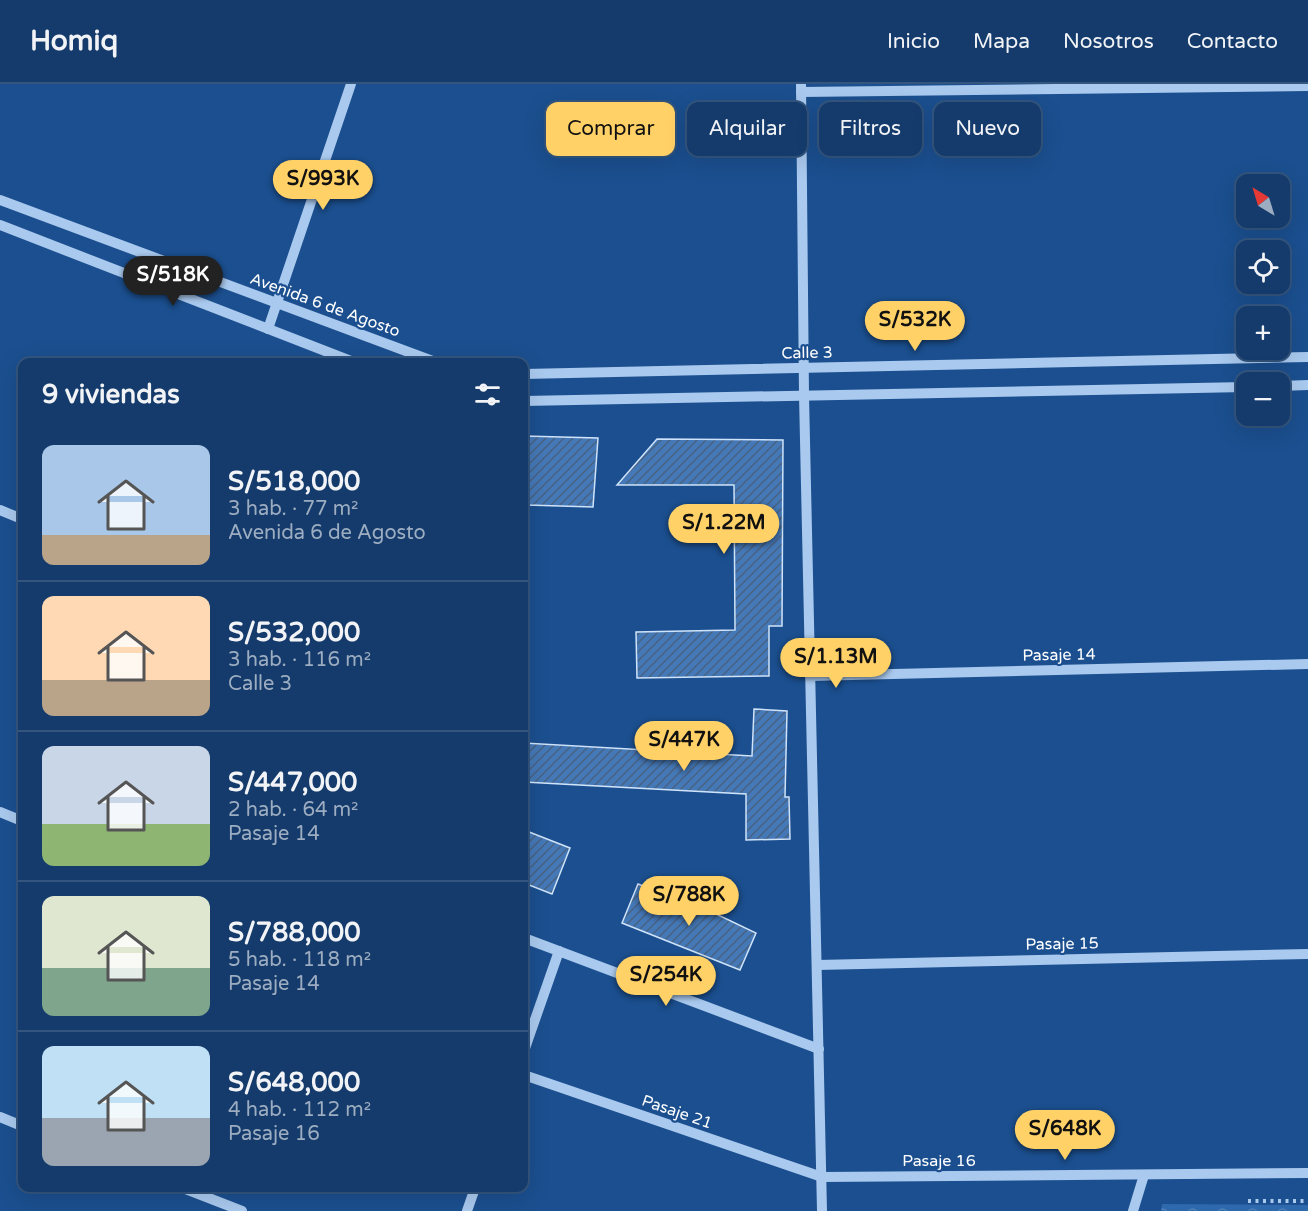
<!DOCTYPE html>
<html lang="es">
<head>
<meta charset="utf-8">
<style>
	body { margin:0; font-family:"Varela Round",sans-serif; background:#214673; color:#f1f3f6; height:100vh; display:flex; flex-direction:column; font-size:22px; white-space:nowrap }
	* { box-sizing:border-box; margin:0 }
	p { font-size:20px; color:#9dadc1 }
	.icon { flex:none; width:33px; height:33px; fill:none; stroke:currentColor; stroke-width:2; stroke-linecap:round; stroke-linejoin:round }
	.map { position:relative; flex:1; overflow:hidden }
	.sheet { position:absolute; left:18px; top:274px; width:510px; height:834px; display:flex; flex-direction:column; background:#143b6b; border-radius:12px; box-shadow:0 6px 24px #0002,0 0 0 2px #33557e }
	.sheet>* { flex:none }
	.banner { position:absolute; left:546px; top:18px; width:570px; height:54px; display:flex; gap:12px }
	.needle { width:39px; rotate:322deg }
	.buttons { position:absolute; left:1236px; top:90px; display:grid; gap:12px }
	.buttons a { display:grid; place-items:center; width:54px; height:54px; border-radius:12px; background:#143b6b; box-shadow:0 6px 24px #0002,0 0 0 2px #33557e; font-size:30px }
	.price { position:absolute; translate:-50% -51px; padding:0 14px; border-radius:21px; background:#ffd166; color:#111; font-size:20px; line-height:39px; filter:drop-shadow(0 2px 3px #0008) }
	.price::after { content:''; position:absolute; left:50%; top:36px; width:18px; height:14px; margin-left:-9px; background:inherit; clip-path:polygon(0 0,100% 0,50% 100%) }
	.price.on { background:#222; color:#fff }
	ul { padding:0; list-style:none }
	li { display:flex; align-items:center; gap:18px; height:150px; padding:0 24px }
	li+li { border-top:2px solid #33557e }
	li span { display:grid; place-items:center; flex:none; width:168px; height:120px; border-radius:12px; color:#555 }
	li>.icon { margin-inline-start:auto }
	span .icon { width:72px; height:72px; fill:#fffc; stroke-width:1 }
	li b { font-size:26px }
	h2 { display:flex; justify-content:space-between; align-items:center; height:72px; padding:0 24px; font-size:26px }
	.chip { padding:0 21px; border-radius:12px; background:#143b6b; box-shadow:0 6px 24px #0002,0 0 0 2px #33557e; font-size:21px; line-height:54px }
	.chip.on { background:#ffd166; color:#111 }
	header { display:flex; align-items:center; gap:36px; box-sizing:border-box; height:84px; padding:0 30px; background:#143b6b; border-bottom:2px solid #33557e }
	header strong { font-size:28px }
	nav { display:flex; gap:33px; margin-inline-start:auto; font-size:21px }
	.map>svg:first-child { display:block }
	.park { fill:url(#park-crowns) }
	.building { fill:url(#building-hatch); stroke:#cfe3fa; stroke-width:1.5 }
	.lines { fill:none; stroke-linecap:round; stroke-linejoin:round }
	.path { stroke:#a9c9ee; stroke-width:4; stroke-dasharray:3 4.5; stroke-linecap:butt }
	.minor { stroke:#a9c9ee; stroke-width:10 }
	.labels { text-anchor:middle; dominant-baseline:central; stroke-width:4.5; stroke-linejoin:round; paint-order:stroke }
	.street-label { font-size:16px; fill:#fff; stroke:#1b4f8f }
</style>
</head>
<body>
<header>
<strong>Homiq</strong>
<nav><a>Inicio</a><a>Mapa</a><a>Nosotros</a><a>Contacto</a></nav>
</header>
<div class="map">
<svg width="1308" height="1127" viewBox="0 0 1308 1127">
	<defs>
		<pattern id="park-crowns" width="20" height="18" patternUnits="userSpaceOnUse" patternTransform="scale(1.5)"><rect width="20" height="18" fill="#2e69ad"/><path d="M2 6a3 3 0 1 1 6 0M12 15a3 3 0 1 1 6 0" fill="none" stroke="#4d80b9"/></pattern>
		<pattern id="building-hatch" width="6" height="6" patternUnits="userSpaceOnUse" patternTransform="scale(1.5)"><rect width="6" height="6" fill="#4478b7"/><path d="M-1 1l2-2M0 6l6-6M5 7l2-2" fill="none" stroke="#486282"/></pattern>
	</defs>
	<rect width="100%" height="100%" fill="#1b4f8f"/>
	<!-- park -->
	<path class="park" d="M1162,1120L1308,1121V1127H1161Z"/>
	<!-- building -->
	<g class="building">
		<path d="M524,352L598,354L593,423L527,421Z"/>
		<path d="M657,355L783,356L782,542H769V592L637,594L636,548L735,546L734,401H617Z"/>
		<path d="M754,625L787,627L785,713H789L790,755L746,756V710L524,698V659L752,672Z"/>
		<path d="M524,746L570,764L552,810L524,799Z"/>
		<path d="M638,800L714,829L756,849L740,886L622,839Z"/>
	</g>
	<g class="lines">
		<!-- path -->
		<path class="path" d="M1248,1117H1308"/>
		<!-- minor -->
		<g class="minor">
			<path d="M801,0L804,311L822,1127"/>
			<path d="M801,8L1308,2"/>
			<path d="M0,116L438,279"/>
			<path d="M0,141L356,279"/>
			<path d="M268,245L351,0"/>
			<path d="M524,290L1308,273"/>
			<path d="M1280,302L1308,301"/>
			<path d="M524,317L1246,303"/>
			<path d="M0,426L22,435"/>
			<path d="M810,592L1308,580"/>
			<path d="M0,728L22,737"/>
			<path d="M524,854L819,965"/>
			<path d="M817,881L1308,870"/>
			<path d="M524,967L559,867"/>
			<path d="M524,991L822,1093L1308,1089"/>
			<path d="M0,1033L22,1042"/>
			<path d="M183,1104L242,1127"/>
			<path d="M467,1127L475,1104"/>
			<path d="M1133,1127L1144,1091"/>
		</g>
	</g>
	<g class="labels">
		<!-- street labels -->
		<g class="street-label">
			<text transform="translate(325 221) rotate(20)">Avenida 6 de Agosto</text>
			<text transform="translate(807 269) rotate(-1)">Calle 3</text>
			<text transform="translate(1059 571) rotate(-1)">Pasaje 14</text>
			<text transform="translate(1062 860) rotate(-1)">Pasaje 15</text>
			<text transform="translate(677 1028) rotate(19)">Pasaje 21</text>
			<text x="939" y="1077">Pasaje 16</text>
		</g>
	</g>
</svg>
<div class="buttons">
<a><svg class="needle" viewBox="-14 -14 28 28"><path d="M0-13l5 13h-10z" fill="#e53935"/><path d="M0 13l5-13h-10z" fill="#9dadc1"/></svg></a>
<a><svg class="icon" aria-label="locate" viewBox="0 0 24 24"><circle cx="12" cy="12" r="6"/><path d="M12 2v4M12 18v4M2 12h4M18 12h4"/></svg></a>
<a>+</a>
<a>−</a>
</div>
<b class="price" style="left:323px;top:127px">S/993K</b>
<b class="price on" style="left:173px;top:223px">S/518K</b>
<b class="price" style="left:915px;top:268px">S/532K</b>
<b class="price" style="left:724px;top:471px">S/1.22M</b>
<b class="price" style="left:836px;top:605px">S/1.13M</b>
<b class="price" style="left:684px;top:688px">S/447K</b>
<b class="price" style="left:689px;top:843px">S/788K</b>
<b class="price" style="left:666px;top:923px">S/254K</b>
<b class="price" style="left:1065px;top:1077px">S/648K</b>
<div class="banner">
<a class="chip on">Comprar</a>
<a class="chip">Alquilar</a>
<a class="chip">Filtros</a>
<a class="chip">Nuevo</a>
</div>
<section class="sheet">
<h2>9 viviendas<svg class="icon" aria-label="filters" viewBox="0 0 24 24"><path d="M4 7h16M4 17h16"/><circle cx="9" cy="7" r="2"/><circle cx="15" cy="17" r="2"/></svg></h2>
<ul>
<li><span style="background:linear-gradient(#a9c7e8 75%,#b9a48a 0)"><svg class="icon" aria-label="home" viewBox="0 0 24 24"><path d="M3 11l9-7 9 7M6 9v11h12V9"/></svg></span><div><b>S/518,000</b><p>3 hab. · 77 m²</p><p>Avenida 6 de Agosto</p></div></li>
<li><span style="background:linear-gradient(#ffd9b3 70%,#b9a48a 0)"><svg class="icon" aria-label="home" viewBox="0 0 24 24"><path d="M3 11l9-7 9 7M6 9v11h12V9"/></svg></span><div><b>S/532,000</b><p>3 hab. · 116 m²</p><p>Calle 3</p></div></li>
<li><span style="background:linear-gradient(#c9d6e8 65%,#8fb573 0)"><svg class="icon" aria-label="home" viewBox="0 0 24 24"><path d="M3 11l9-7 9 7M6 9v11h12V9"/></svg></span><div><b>S/447,000</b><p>2 hab. · 64 m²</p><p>Pasaje 14</p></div></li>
<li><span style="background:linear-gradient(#dfe7d0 60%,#7fa58c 0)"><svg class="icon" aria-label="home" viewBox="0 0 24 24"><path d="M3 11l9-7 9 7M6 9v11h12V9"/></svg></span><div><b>S/788,000</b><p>5 hab. · 118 m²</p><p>Pasaje 14</p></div></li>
<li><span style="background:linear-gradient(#bfe0f5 60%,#9aa5b1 0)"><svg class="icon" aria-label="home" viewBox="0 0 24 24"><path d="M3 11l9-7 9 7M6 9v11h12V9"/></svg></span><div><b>S/648,000</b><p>4 hab. · 112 m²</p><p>Pasaje 16</p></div></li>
</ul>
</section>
</div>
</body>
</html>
